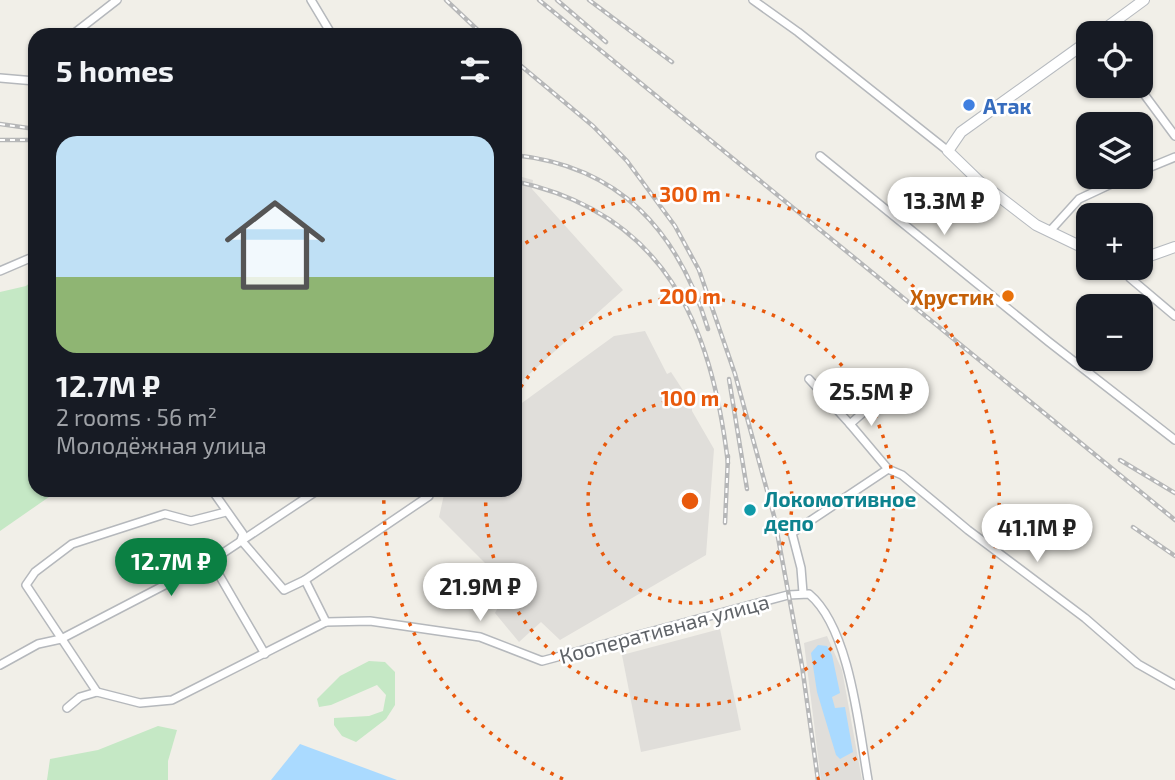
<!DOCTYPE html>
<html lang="en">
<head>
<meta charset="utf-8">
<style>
	body { margin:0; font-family:"Exo 2",sans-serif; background:#242831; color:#f1f3f6; height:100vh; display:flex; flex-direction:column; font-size:26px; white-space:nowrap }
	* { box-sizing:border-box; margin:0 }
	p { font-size:23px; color:#9ea1a6 }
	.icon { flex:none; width:38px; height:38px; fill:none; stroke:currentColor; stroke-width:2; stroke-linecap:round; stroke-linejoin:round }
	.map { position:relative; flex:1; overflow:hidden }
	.details { position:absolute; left:28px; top:28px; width:494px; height:469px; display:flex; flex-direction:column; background:#171b24; border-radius:21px; box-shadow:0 2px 5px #0004 }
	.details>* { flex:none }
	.buttons { position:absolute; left:1076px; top:21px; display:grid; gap:14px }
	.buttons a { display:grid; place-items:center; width:77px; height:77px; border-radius:14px; background:#171b24; box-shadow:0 2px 5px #0004; font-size:35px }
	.price { position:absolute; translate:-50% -60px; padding:0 16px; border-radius:24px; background:#fff; color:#222; font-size:23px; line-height:46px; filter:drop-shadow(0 2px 4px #0008) }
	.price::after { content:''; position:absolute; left:50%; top:42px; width:21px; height:16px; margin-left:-10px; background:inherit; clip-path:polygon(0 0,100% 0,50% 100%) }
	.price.active { background:#0b8043; color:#fff }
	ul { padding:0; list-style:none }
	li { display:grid; align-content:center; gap:14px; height:371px; padding:0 28px }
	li+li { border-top:2px solid #363941 }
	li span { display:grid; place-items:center; height:217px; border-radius:21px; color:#555 }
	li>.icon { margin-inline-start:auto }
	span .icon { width:126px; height:126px; fill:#fffc; stroke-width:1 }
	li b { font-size:30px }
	h2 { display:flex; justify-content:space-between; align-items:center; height:84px; padding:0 28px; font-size:30px }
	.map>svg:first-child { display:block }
	.industrial { fill:#e0deda }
	.green { fill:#c5e8c5 }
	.water { fill:#aadaff }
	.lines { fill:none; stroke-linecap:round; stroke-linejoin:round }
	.minor-casing { stroke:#b5b8bc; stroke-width:10 }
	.secondary-casing { stroke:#b6babf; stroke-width:12 }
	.minor { stroke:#fff; stroke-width:7 }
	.secondary { stroke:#fff; stroke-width:10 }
	.rail-casing { stroke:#b6b7b8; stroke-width:4.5 }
	.rail { stroke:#fff; stroke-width:2; stroke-dasharray:5; stroke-linecap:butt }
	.ring { fill:none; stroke:#e8590c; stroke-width:3.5; stroke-dasharray:3.5 7 }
	.shop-dot { fill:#3f7fe0; stroke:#fff; stroke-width:2.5 }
	.food-dot { fill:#e8710a; stroke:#fff; stroke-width:2.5 }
	.culture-dot { fill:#0f9aa8; stroke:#fff; stroke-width:2.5 }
	.labels { text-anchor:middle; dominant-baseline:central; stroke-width:5; stroke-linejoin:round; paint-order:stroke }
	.shop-label { font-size:21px; font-weight:bold; fill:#366cbe; stroke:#fff; text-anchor:start }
	.food-label { font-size:21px; font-weight:bold; fill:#c56008; stroke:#fff; text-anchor:end }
	.culture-label { font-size:21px; font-weight:bold; fill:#0d838f; stroke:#fff; text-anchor:start }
	.street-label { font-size:21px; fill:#5f6368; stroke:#fff }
	.centre { fill:#e8590c; stroke:#fff; stroke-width:3.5 }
	.ring-label { font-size:21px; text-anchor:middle; font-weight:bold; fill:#e8590c; stroke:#fff; stroke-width:5; stroke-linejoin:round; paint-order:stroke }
</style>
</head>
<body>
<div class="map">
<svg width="1175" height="780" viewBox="0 0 1175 780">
	<rect width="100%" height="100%" fill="#f1efe8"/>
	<!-- industrial -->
	<g class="industrial">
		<path d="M515,169L522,177L533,180L532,189L623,290L515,387Z"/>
		<path d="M645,331L667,374L671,372L692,404V411L714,449L706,555L560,640L541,622L519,642L495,613L509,587L439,517L445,490H514L515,408L614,336Z"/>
		<path d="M720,629L741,730L641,752L622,655Z"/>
		<path d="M827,636L842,670L862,780H821L804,643Z"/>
	</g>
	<!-- green -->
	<g class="green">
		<path d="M35,278V490H59L0,531V292L26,286Z"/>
		<path d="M369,661L385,662L395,672V705L386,719L356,742L342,736L334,725V718L369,716L383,711L386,695L377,685L331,705L319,707L317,699L340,676Z"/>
		<path d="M158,726L177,730L168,761V780H47L50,759L98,750Z"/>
	</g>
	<!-- water -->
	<g class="water">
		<path d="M818,645L827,646L832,655L840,693L832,697L835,708L845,707L853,752L840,759L836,755L817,692L811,653Z"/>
		<path d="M300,744L397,780H271Z"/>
	</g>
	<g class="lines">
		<defs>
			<g id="minor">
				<path d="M311,0L332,35"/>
				<path d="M753,0L798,32L948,151"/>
				<path d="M72,35L117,0"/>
				<path d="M0,78L35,81"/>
				<path d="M1138,86L1175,136"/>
				<path d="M820,156L1049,342L1175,440"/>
				<path d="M1141,171L1175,157"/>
				<path d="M1050,231L1079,199L1126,177"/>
				<path d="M1124,268L1130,278L1175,316"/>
				<path d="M0,271L35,256"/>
				<path d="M809,379L850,424"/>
				<path d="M890,389L850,424L888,469L902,475L968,530L1085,618L1138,664L1175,685"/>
				<path d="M212,490L243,534L241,540L284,590L305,580L429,496L430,490"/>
				<path d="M211,561L265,654"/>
				<path d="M305,580L326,622"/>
				<path d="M803,593L801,568L792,533L888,469"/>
				<path d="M0,665L38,644L61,639L211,561L318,490"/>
				<path d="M97,692L26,585L35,572L72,544L165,514L191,521L226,512"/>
				<path d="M67,708L80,697L97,692L140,703L172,700L326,622L370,621L480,637L542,661L788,595L809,594C850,628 859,729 868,780"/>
			</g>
			<g id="secondary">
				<path d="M1099,33L1144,0"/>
				<path d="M1088,41L961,132L948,151L980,182L1036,225L1088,250"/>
				<path d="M1141,259L1175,247"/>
			</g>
		</defs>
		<!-- minor casing -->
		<use href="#minor" class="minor-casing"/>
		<!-- secondary casing -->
		<use href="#secondary" class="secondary-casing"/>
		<!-- minor -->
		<use href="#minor" class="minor"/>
		<!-- secondary -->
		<use href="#secondary" class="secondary"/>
		<defs>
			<g id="rail">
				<path d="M446,0L483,35"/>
				<path d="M539,0L1175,520"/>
				<path d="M557,0L606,42"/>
				<path d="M589,0L672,62"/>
				<path d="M514,60L593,126L627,161L675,226L699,270L735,374L774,516L802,666L818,780"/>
				<path d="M0,124L35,129"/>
				<path d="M0,140H35"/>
				<path d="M514,155C620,166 678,231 708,329"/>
				<path d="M514,181C665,213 711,323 728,463"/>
				<path d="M729,379L747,489"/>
				<path d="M1120,460L1175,493"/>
				<path d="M725,523L728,456"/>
				<path d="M1133,527L1175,556"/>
			</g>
		</defs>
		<!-- rail casing -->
		<use href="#rail" class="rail-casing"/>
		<!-- rail -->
		<use href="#rail" class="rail"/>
	</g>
	<!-- distance rings -->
	<g class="ring">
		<circle cx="690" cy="501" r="102"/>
		<path d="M515 396A204 204 0 1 1 486 490"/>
		<path d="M563 779A306 306 0 0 1 384 490M517 249A306 306 0 1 1 817 779"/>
	</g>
	<!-- markers -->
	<circle class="shop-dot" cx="969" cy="105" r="7"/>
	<circle class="food-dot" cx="1008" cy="296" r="7"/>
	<circle class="culture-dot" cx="750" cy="510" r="7"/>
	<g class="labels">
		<!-- shop labels -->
		<g class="shop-label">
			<text x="983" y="105">Атак</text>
		</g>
		<!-- food labels -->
		<g class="food-label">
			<text x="994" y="296">Хрустик</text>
		</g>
		<!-- culture labels -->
		<g class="culture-label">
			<text x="764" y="498">Локомотивное<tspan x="764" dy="24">депо</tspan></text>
		</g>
		<!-- street labels -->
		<g class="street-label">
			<text transform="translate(664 628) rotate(-15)">Кооперативная улица</text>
		</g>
	</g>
	<circle cx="690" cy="501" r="10" class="centre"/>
	<g class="ring-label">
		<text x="690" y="202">300 m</text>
		<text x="690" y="304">200 m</text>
		<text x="690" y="406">100 m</text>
	</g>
</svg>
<div class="buttons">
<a><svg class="icon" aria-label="locate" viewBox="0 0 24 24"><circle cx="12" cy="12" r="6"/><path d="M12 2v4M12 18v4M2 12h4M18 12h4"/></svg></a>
<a><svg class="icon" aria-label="layers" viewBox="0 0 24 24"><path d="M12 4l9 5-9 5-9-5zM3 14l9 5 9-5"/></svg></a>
<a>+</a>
<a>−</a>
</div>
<b class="price" style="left:944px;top:237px">13.3M ₽</b>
<b class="price" style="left:871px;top:428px">25.5M ₽</b>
<b class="price" style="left:1037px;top:564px">41.1M ₽</b>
<b class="price active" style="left:171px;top:598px">12.7M ₽</b>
<b class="price" style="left:480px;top:623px">21.9M ₽</b>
<section class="details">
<h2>5 homes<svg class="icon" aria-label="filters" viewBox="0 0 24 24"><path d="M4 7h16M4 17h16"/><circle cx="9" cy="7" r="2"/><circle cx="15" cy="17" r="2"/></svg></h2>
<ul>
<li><span style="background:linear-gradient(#bfe0f5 65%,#8fb573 0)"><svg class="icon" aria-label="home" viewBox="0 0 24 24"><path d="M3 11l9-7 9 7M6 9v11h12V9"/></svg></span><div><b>12.7M ₽</b><p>2 rooms · 56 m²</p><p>Молодёжная улица</p></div></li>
</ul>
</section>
</div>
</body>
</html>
